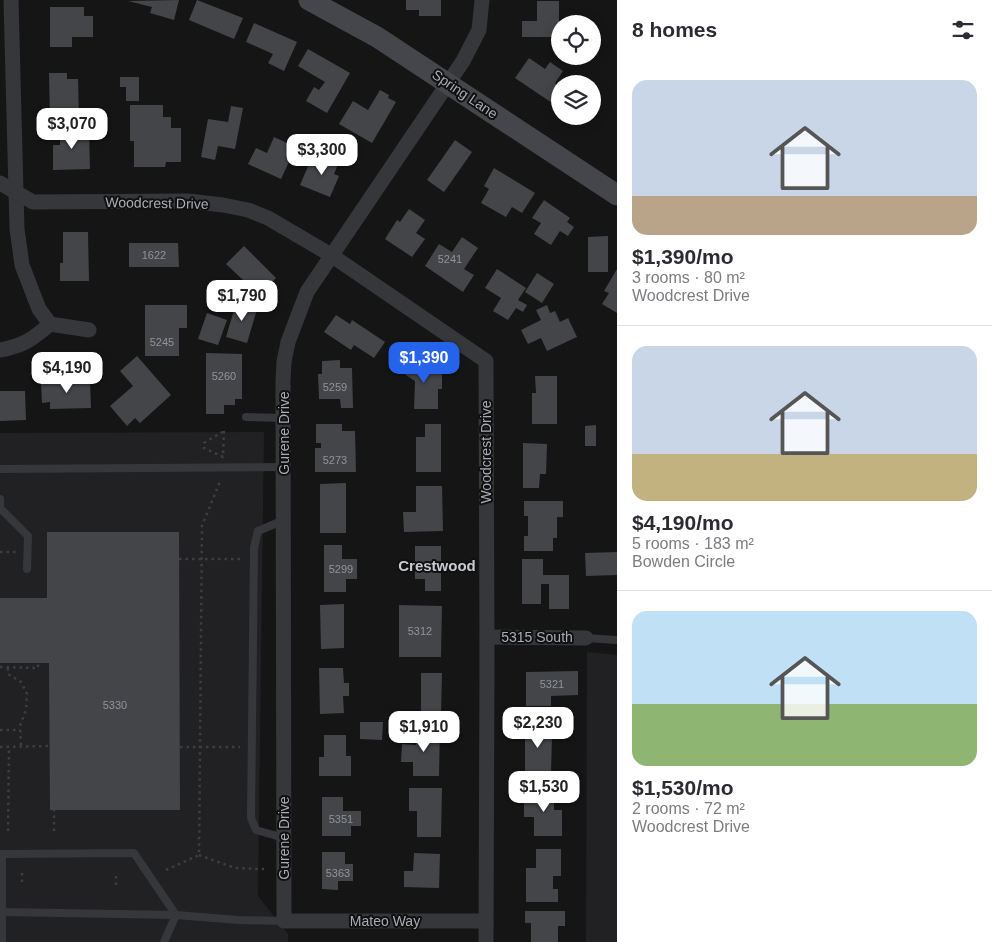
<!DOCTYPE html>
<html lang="en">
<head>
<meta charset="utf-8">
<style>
	body { margin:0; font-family:Arial,sans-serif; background:#f2f2f3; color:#2b2b33; height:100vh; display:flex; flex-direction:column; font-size:19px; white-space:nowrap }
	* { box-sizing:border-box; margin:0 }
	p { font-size:16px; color:#7c7c81 }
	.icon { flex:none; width:28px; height:28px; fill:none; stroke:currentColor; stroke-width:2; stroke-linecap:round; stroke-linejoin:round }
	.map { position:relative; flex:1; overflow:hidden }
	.sheet { display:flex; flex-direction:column; background:#fff; width:375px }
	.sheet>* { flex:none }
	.tools { position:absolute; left:551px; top:15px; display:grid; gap:10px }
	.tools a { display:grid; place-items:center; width:50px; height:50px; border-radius:50%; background:#fff; box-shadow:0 2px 12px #0003; font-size:25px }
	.price { position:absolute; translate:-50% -42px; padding:0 11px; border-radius:10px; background:#fff; color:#222; font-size:16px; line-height:32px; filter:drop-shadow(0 1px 2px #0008) }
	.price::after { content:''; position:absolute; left:50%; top:30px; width:15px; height:11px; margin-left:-8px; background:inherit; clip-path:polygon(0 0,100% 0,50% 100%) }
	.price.selected { background:#2563eb; color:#fff }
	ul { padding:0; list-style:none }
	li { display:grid; align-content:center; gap:10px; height:265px; padding:0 15px }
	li+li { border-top:1px solid #e1e1e2 }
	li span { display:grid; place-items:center; height:155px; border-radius:15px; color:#555 }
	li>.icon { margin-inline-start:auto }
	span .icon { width:90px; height:90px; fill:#fffc; stroke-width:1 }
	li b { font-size:21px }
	h2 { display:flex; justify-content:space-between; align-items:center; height:60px; padding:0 15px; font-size:21px }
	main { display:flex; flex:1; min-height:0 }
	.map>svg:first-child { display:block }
	.built { fill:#212123 }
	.building { fill:#444549 }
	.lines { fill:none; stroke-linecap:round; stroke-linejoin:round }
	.path { stroke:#3c3e42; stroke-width:2.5; stroke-dasharray:2.5 4; stroke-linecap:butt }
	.lane { stroke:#36373b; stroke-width:8 }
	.street { stroke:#36373b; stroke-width:15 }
	.secondary { stroke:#44464b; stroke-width:21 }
	.labels { text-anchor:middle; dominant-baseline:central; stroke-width:4; stroke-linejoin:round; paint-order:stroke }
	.number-label { font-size:11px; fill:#8f939a }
	.street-label { font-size:14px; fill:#a8adb5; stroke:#101011 }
	.neighbourhood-label { font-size:15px; font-weight:bold; fill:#c8cbd2; stroke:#101011 }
</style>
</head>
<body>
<main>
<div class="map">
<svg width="617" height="942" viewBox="0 0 617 942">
	<rect width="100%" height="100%" fill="#151516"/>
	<!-- built -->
	<g class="built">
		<path d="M264,432L258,896L288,934V942H0V433Z"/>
		<path d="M587,652L617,655V942H586Z"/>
	</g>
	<!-- building -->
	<g class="building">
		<path d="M179,0L174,20L150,13L152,7L128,1Z"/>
		<path d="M197,0L243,18L234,39L189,20Z"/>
		<path d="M406,0H441V16H419V10H406Z"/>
		<path d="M537,1H559V37H522V21H537Z"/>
		<path d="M50,7H84V16H93V37H72V47H50Z"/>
		<path d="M254,23L297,42L284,71L268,63L273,54L246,42Z"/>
		<path d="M308,49L350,73L327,113L306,101L314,87L319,90L325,82L298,66Z"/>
		<path d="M529,58L545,69L550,62L563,71L555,83L560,87V98L555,105L515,78Z"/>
		<path d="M49,73H67V79H78L79,118H50Z"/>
		<path d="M120,77H139V101H126V87H120Z"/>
		<path d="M380,90L389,95L388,98L396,102L372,143L339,124L353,101L368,110Z"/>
		<path d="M130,105H163V117H171V128H181V162H166L165,167H134V141H130Z"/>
		<path d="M231,106L243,108L235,149L218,146L215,160L201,157L208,119L228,122Z"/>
		<path d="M60,129H89L90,169L53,170V145H60Z"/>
		<path d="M274,137L296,147L281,179L248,164L256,148L267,153Z"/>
		<path d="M455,140L472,152L444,192L427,180Z"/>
		<path d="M324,154L340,160L334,174L339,176L330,197L300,185L309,164L318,168Z"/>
		<path d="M494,168L535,193L522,213L512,207L506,217L481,203L489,189L484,186Z"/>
		<path d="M544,200L570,218L567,222L574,227L568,236L560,231L551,245L534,234L541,223L532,218Z"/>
		<path d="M409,209L425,220L416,233L425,239L412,257L385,239L397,220L400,222Z"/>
		<path d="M63,232H88L89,281H60V263H63Z"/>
		<path d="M608,236V272H588V237Z"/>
		<path d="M462,237L478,248L464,269L474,275L463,292L425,266L439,244L452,252Z"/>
		<path d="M129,243H178L179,267H129Z"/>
		<path d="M244,246L276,278L259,295L226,264Z"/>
		<path d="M497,269L526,288L518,300L527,305L523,312L516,308L508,320L493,311L501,298L485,288Z"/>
		<path d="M617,269V313L602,304L609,293L604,291Z"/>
		<path d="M537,273L554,284L542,303L525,292Z"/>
		<path d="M237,300L258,306L247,343L226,337Z"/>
		<path d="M145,305H187V328H179V356H145Z"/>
		<path d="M547,305L550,313L555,311L560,322L568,318L577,337L547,351L541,338L528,344L521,330L541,320L536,310Z"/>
		<path d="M207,313L227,320L218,345L198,339Z"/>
		<path d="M336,315L350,324L352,320L385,342L374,358L354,345L351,350L324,332Z"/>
		<path d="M206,353L242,354V399H235V405H224V414H206Z"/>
		<path d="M137,356L171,395L140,423L135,418L127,426L110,406L133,386L120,371Z"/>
		<path d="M410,356L432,370H442V389H438V409H414L415,381L400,371Z"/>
		<path d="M340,360V368H352L353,408H341L340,399H319L318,374H322V361Z"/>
		<path d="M535,376H557V424H532V393H536Z"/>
		<path d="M90,380L91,408L50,409V402L42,403L41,382Z"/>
		<path d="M0,391H25L26,420L0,421Z"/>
		<path d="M316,424H342V431H355L356,472H315V448H321V443H316Z"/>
		<path d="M425,424H441V472H416V437H425Z"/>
		<path d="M596,425V446H585V426Z"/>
		<path d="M523,443L547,444L546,474H540L539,488H523Z"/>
		<path d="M346,483V533H320V484Z"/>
		<path d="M416,486H442L443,531L404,532L403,512H416Z"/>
		<path d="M524,501H563V517H557V538H553V551H524V536H528V516H524Z"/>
		<path d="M47,532H179L180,810H50L49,663H0V598H47Z"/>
		<path d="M324,545H342V559H357V579H346V592H324Z"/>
		<path d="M415,546H441V591H425V579H415Z"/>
		<path d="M617,552V575L586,576L585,553Z"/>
		<path d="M522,559H543V575H569V609H549V584H541V604H522Z"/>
		<path d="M344,604V648L321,649L320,605Z"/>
		<path d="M399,605L442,606L441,657H399Z"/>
		<path d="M319,668H343L344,683H349V696H343L344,713L320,714Z"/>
		<path d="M578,671V695L551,696V706H526V672Z"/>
		<path d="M421,673H442L441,715H421Z"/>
		<path d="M360,722H383L382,740L360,739Z"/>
		<path d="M525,723H549L548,736H552L551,775L525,774Z"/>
		<path d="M416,728H440L439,776H413V762H401L402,744L416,745Z"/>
		<path d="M324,735H346V756H351V776H319V757H324Z"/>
		<path d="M538,786H554V810H562V836H534V817H524V797L537,798Z"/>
		<path d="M409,788H442L441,837H417V811H409Z"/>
		<path d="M322,797H343V811H361V826H351V836H322Z"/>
		<path d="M536,849H561V876H553V889H558V902H526V868H536Z"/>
		<path d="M322,852H345V864H353V881H338V890L322,889Z"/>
		<path d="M414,853L440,854L439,888L404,887V871H413Z"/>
		<path d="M525,911H565V926H558V942H531V923H525Z"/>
	</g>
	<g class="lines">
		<!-- path -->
		<g class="path">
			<path d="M224,431L223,457L204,448V443Z"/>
			<path d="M0,552H16"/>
			<path d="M179,559H242"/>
			<path d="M0,667L38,668V663"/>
			<path d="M8,668V674L21,682L27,694L26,710L20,726L21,746"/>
			<path d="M0,730H20"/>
			<path d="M0,747L49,746"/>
			<path d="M180,747H240"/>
			<path d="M8,831L9,747"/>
			<path d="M54,831V810"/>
			<path d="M199,855L235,868L264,869"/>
			<path d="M166,870L199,855L202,526L221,479"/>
			<path d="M22,873V886"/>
			<path d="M116,885V872"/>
		</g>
		<!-- lane -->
		<g class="lane">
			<path d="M246,417L284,418"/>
			<path d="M0,469L284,467"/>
			<path d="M0,499V508L28,536L27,569"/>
			<path d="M586,638L617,640"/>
			<path d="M284,838L256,830L251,818L254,548L258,531L284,520"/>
			<path d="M2,912L176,915L238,920L284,921"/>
			<path d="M2,942V854L134,853L176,915"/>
			<path d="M164,942L176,915"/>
		</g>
		<!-- street -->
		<g class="street">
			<path d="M11,0L17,229L22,265L39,309L50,324L89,330"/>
			<path d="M482,0L479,30L463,61L307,292L288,342L284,362L283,381L284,921H486"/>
			<path d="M0,183L33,202L188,201L223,205L248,210L268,218L331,255L486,361L487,656L486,942"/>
			<path d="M0,350C23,346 33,339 50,324"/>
			<path d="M487,637L586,638"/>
		</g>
		<!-- secondary -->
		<path class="secondary" d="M309,0L377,37L617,195"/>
	</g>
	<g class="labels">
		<!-- number labels -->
		<g class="number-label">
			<text x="154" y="255">1622</text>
			<text x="450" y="259">5241</text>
			<text x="162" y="342">5245</text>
			<text x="224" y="376">5260</text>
			<text x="335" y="387">5259</text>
			<text x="335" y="460">5273</text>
			<text x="341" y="569">5299</text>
			<text x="420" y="631">5312</text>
			<text x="552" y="684">5321</text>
			<text x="115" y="705">5330</text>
			<text x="341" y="819">5351</text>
			<text x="338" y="873">5363</text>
		</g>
		<!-- street labels -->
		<g class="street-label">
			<text transform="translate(465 94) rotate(34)">Spring Lane</text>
			<text transform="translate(157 203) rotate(1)">Woodcrest Drive</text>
			<text transform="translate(284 433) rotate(-90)">Gurene Drive</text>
			<text transform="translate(486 452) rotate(-90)">Woodcrest Drive</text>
			<text x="537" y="637">5315 South</text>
			<text transform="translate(284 838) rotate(-90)">Gurene Drive</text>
			<text x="385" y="921">Mateo Way</text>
		</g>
		<!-- neighbourhood labels -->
		<g class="neighbourhood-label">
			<text x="437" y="565">Crestwood</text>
		</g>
	</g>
</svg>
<div class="tools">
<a><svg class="icon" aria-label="locate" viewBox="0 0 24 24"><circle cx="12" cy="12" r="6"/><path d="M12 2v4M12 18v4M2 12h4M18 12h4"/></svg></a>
<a><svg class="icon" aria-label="layers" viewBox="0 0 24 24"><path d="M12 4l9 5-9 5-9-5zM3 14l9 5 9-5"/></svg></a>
</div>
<b class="price" style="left:72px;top:150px">$3,070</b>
<b class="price" style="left:322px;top:176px">$3,300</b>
<b class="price" style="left:242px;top:322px">$1,790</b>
<b class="price selected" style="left:424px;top:384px">$1,390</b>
<b class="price" style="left:67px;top:394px">$4,190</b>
<b class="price" style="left:538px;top:749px">$2,230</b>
<b class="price" style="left:424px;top:753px">$1,910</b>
<b class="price" style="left:544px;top:813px">$1,530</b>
</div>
<section class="sheet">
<h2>8 homes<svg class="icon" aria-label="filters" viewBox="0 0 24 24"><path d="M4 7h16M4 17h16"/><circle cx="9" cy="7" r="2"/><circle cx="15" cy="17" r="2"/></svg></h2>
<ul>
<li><span style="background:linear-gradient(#c9d6e8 75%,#b9a48a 0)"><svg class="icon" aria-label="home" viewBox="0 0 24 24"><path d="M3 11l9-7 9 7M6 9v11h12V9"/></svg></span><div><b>$1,390/mo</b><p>3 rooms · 80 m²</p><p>Woodcrest Drive</p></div></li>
<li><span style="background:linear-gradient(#c9d6e8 70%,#c2b280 0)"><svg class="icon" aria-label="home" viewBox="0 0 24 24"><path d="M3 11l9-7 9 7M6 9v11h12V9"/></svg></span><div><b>$4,190/mo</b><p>5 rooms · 183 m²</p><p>Bowden Circle</p></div></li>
<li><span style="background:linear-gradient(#bfe0f5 60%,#8fb573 0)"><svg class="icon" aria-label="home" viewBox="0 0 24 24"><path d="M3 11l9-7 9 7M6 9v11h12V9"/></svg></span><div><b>$1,530/mo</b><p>2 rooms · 72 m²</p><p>Woodcrest Drive</p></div></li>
</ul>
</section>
</main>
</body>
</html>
